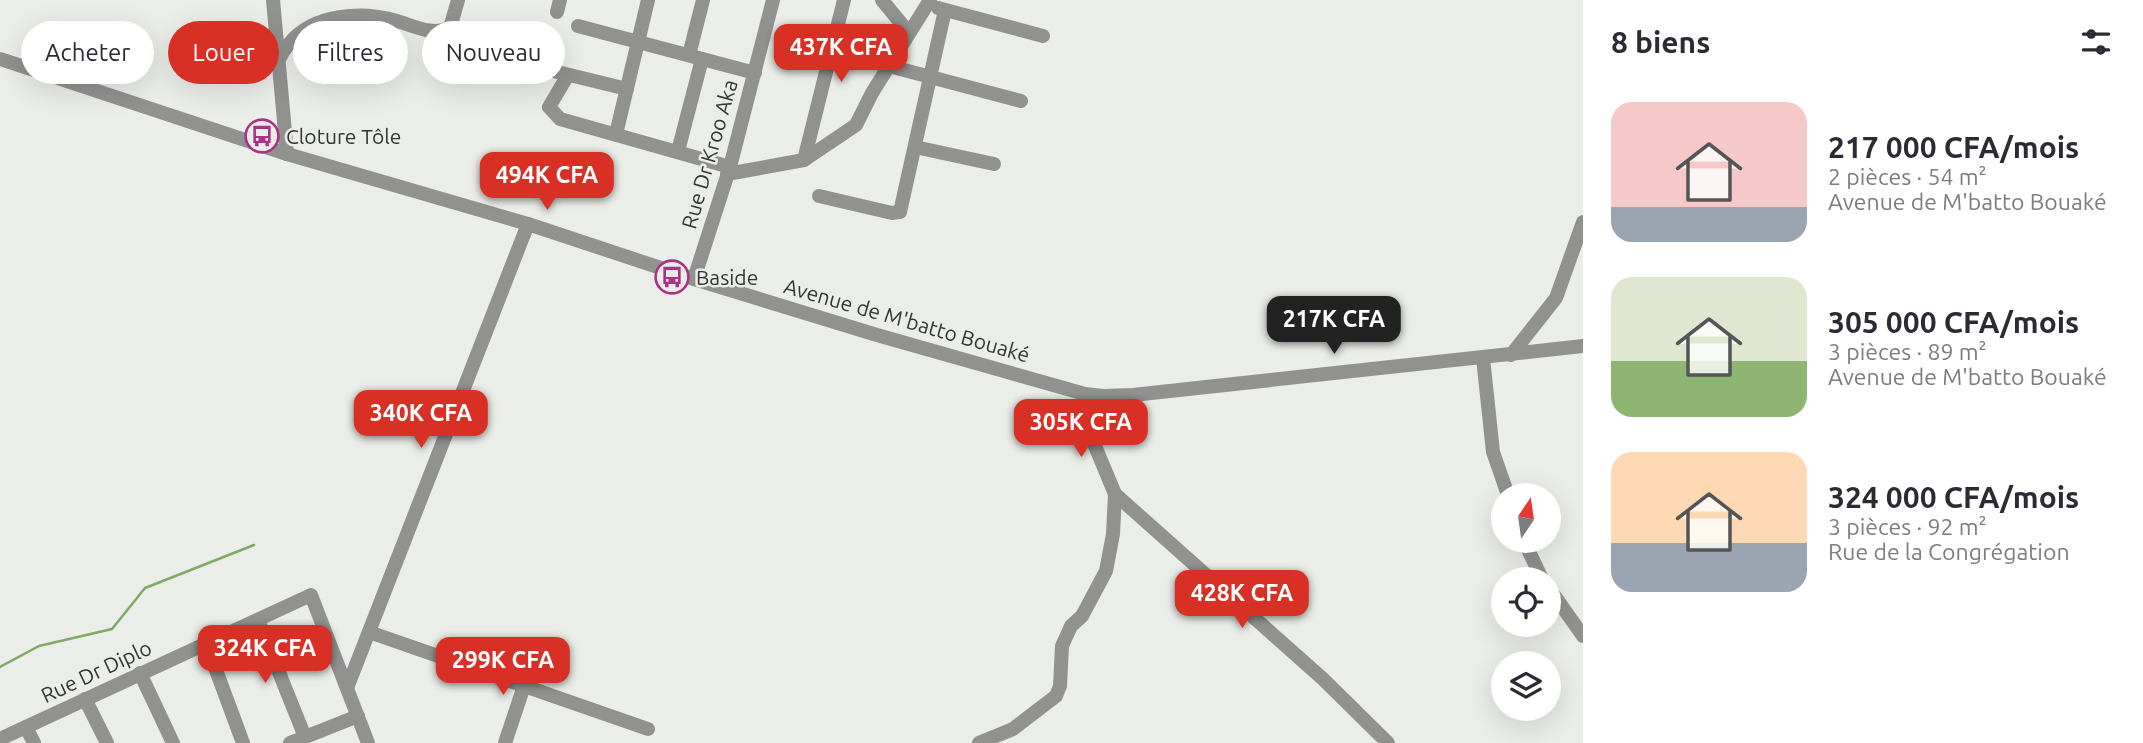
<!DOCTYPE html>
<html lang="fr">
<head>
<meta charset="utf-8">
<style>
	body { margin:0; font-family:Ubuntu,sans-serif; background:#f2f2f3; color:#2b2b33; height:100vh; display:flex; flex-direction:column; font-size:26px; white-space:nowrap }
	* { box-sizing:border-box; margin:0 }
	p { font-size:23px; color:#7c7c81 }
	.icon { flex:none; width:38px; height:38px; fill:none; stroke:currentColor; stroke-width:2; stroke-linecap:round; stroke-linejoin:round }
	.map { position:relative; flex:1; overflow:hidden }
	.sheet { display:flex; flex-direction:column; background:#fff; width:560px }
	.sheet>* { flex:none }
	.top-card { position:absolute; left:21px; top:21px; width:665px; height:63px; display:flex; gap:14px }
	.needle { width:46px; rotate:13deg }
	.controls { position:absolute; left:1491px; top:483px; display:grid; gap:14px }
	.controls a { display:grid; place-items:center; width:70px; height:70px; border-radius:50%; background:#fff; box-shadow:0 7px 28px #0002; font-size:35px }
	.price { position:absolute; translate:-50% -60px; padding:0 16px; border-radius:14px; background:#d93025; color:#fff; font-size:23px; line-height:46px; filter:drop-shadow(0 2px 4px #0008) }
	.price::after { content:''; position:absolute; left:50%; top:42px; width:21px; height:16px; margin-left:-10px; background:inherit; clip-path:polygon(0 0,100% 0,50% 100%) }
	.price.on { background:#222; color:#fff }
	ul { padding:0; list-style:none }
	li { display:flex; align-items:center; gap:21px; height:175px; padding:0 28px }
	li span { display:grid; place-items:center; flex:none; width:196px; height:140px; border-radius:21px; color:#555 }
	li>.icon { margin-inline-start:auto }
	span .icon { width:84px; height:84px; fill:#fffc; stroke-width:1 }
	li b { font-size:30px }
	h2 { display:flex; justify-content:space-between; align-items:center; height:84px; padding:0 28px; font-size:30px }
	.tag { padding:0 24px; border-radius:32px; background:#fff; box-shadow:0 7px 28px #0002; font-size:24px; line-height:63px }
	.tag.on { background:#d93025; color:#fff }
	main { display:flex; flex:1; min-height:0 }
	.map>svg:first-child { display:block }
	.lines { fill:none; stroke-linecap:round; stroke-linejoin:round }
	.stream { stroke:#80a961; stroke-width:2.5 }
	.minor { stroke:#919290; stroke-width:14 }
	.labels { text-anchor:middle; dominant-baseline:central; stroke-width:5; stroke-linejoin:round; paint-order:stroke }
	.poi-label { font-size:21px; fill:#343533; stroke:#eaede8; text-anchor:start }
	.street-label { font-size:21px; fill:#343533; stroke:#eaede8 }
</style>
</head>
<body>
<main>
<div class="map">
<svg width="1583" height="743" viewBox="0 0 1583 743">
	<rect width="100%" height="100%" fill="#eaede8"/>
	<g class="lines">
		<!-- stream -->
		<path class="stream" d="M0,667L39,646L112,629L145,588L254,545"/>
		<!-- minor -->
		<g class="minor">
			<path d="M273,0L287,154"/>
			<path d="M882,0L909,33"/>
			<path d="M938,8L1043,36"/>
			<path d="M557,12L560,0"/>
			<path d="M578,26L755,73"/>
			<path d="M689,55L703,0"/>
			<path d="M0,59L287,154L528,224L694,279L877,335L1085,394L1103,396L1133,395L1583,346"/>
			<path d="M277,63C281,56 284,49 289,44C313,13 363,11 397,21C414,26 432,36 450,28L458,0"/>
			<path d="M529,65L627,89"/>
			<path d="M889,66L1021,101"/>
			<path d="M568,75L549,107L560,119L730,167"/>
			<path d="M616,134L648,0"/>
			<path d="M915,147L994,164"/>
			<path d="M678,151L702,59"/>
			<path d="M804,160L844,0"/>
			<path d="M727,174L804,160L856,125L872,93L930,0"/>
			<path d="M819,196L892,213L900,212L945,10"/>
			<path d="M694,279L730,167L773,0"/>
			<path d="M1511,355L1556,298L1583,222"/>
			<path d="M1483,358L1493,452L1508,495"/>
			<path d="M1085,394L1095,446L1115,494L1323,679L1388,743"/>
			<path d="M1524,541L1542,579"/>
			<path d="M1549,588L1583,636"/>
			<path d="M258,620L305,737"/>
			<path d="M369,632L648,729"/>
			<path d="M206,643L243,743"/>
			<path d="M140,673L173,743"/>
			<path d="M347,688L528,224"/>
			<path d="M85,699L107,743"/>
			<path d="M26,727L34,743"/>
			<path d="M0,739L311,595L368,743"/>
			<path d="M290,743L358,716"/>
			<path d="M505,743L524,686"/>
			<path d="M979,743L1013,729L1056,696L1060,686L1062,646L1071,626L1082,616L1106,571L1113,534L1115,494"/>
		</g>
	</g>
	<!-- icons -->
	<defs>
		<symbol id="bus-ring" viewBox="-11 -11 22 22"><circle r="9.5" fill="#eaede8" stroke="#ab3186" stroke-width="1.5"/><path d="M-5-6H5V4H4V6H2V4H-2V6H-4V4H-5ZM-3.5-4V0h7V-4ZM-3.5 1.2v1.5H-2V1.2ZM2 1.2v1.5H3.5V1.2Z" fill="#ab3186"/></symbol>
	</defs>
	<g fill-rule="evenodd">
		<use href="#bus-ring" x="243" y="117" width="38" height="38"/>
		<use href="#bus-ring" x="653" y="258" width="38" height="38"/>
	</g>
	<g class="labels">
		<!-- poi labels -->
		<g class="poi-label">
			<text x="286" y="136">Cloture Tôle</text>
			<text x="696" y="277">Baside</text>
		</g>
		<!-- street labels -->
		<g class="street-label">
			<text transform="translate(709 154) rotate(-74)">Rue Dr Kroo Aka</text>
			<text transform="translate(907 320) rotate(16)">Avenue de M'batto Bouaké</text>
			<text transform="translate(96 671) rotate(-25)">Rue Dr Diplo</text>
		</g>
	</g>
</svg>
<div class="controls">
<a><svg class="needle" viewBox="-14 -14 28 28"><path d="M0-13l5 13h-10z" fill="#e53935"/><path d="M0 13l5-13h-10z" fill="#7c7c81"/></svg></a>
<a><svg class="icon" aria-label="locate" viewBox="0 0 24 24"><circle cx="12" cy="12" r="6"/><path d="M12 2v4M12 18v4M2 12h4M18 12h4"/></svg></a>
<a><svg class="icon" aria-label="layers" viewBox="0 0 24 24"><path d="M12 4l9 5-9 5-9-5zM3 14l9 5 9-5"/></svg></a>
</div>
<b class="price" style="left:841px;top:84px">437K CFA</b>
<b class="price" style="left:547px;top:212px">494K CFA</b>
<b class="price on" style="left:1334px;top:356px">217K CFA</b>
<b class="price" style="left:421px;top:450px">340K CFA</b>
<b class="price" style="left:1081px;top:459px">305K CFA</b>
<b class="price" style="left:1242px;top:630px">428K CFA</b>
<b class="price" style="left:265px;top:685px">324K CFA</b>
<b class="price" style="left:503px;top:697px">299K CFA</b>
<div class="top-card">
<a class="tag">Acheter</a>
<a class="tag on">Louer</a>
<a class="tag">Filtres</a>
<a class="tag">Nouveau</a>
</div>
</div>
<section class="sheet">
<h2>8 biens<svg class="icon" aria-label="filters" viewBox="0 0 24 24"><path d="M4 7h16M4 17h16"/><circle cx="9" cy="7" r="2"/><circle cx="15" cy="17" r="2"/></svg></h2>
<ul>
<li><span style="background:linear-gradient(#f6c9c9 75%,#9aa5b1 0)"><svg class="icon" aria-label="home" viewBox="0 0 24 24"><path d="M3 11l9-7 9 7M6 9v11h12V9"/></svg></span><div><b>217 000 CFA/mois</b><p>2 pièces · 54 m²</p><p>Avenue de M'batto Bouaké</p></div></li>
<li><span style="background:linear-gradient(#dfe7d0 60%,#8fb573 0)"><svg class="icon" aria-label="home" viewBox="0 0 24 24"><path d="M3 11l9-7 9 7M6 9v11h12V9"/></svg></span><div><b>305 000 CFA/mois</b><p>3 pièces · 89 m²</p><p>Avenue de M'batto Bouaké</p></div></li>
<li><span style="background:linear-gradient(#ffd9b3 65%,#9aa5b1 0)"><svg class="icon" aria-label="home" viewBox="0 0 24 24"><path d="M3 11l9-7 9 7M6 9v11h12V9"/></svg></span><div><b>324 000 CFA/mois</b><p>3 pièces · 92 m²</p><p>Rue de la Congrégation</p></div></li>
</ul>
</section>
</main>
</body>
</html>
